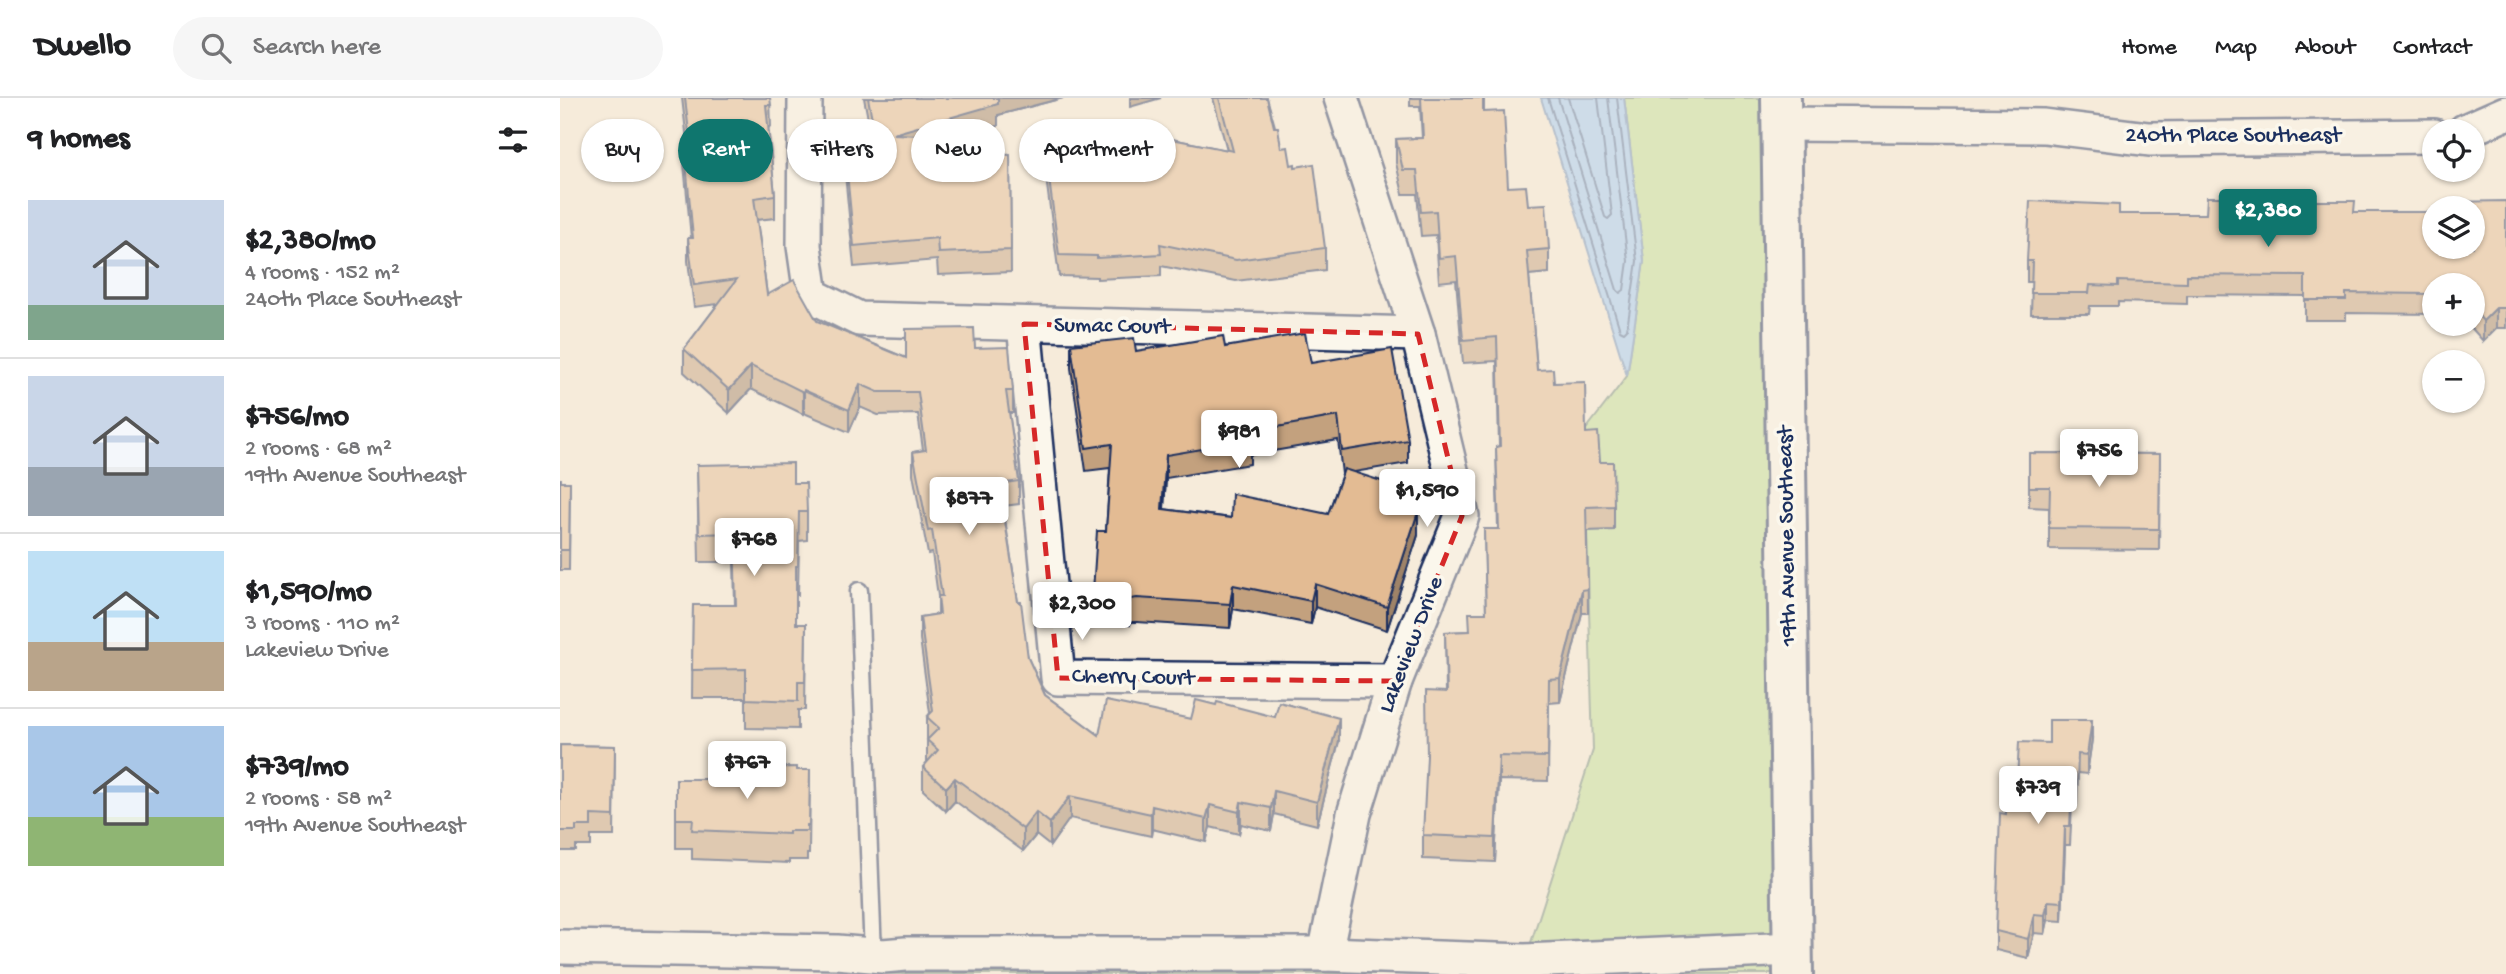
<!DOCTYPE html>
<html lang="en">
<head>
<meta charset="utf-8">
<style>
	body { margin:0; font-family:"Gochi Hand",sans-serif; background:#f6f6f6; color:#202124; height:100vh; display:flex; flex-direction:column; font-size:26px; white-space:nowrap }
	* { box-sizing:border-box; margin:0 }
	p { font-size:23px; color:#757577 }
	.icon { flex:none; width:38px; height:38px; fill:none; stroke:currentColor; stroke-width:2; stroke-linecap:round; stroke-linejoin:round }
	.map { position:relative; flex:1; overflow:hidden }
	.panel { display:flex; flex-direction:column; background:#fff; width:560px }
	.panel>* { flex:none }
	.guide { position:absolute; left:21px; top:21px; width:665px; height:63px; display:flex; gap:14px }
	.buttons { position:absolute; left:1862px; top:21px; display:grid; gap:14px }
	.buttons a { display:grid; place-items:center; width:63px; height:63px; border-radius:50%; background:#fff; box-shadow:0 2px 5px #0004; font-size:35px }
	.price { position:absolute; translate:-50% -60px; padding:0 16px; border-radius:7px; background:#fff; color:#222; font-size:23px; line-height:46px; filter:drop-shadow(0 2px 4px #0008) }
	.price::after { content:''; position:absolute; left:50%; top:42px; width:21px; height:16px; margin-left:-10px; background:inherit; clip-path:polygon(0 0,100% 0,50% 100%) }
	.price.current { background:#0f766e; color:#fff }
	ul { padding:0; list-style:none }
	li { display:flex; align-items:center; gap:21px; height:175px; padding:0 28px }
	li+li { border-top:2px solid #e0e0e0 }
	li span { display:grid; place-items:center; flex:none; width:196px; height:140px; border-radius:0px; color:#555 }
	li>.icon { margin-inline-start:auto }
	span .icon { width:84px; height:84px; fill:#fffc; stroke-width:1 }
	li b { font-size:30px }
	h2 { display:flex; justify-content:space-between; align-items:center; height:84px; padding:0 28px; font-size:30px }
	.tag { padding:0 24px; border-radius:32px; background:#fff; box-shadow:0 2px 5px #0004; font-size:24px; line-height:63px }
	.tag.current { background:#0f766e; color:#fff }
	header { display:flex; align-items:center; gap:42px; box-sizing:border-box; height:98px; padding:0 35px; background:#fff; border-bottom:2px solid #e0e0e0 }
	header strong { font-size:33px }
	nav { display:flex; gap:38px; margin-inline-start:auto; font-size:24px }
	.search { width:490px; height:63px; background:#f6f6f6; display:flex; align-items:center; gap:18px; box-sizing:border-box; padding:0 24px; border-radius:38px; color:#757577; font-size:26px }
	main { display:flex; flex:1; min-height:0 }
	.map>svg:first-child { display:block }
	.green { fill:#bfdf98; stroke:#6d877b; stroke-width:2 }
	.water { fill:#9ecbf9; stroke:#6a8dbb; stroke-width:2 }
	.lines { fill:none; stroke-linecap:round; stroke-linejoin:round }
	.shore { stroke:#4f6d9c; stroke-width:2 }
	.lane-casing { stroke:#1b2f5e; stroke-width:21 }
	.street-casing { stroke:#1b2f5e; stroke-width:38 }
	.secondary-casing { stroke:#1b2f5e; stroke-width:44 }
	.lane { stroke:#fbf7ec; stroke-width:16 }
	.street { stroke:#fbf7ec; stroke-width:33 }
	.secondary { stroke:#fbf7ec; stroke-width:38 }
	.wall { fill:#c3a17e; stroke:#1b2f5e; stroke-width:2; fill-rule:evenodd }
	.shaded-wall { fill:#9f8367; stroke:#1b2f5e; stroke-width:2 }
	.building { fill:#e3bb93; stroke:#1b2f5e; stroke-width:2 }
	.marked { fill:none; stroke:#d62828; stroke-width:5; stroke-dasharray:14 9; stroke-linejoin:round }
	.labels { text-anchor:middle; dominant-baseline:central; stroke-width:7; stroke-linejoin:round; paint-order:stroke }
	.street-label { font-size:23px; fill:#1b2f5e; stroke:#fbf7ec }
</style>
</head>
<body>
<header>
<strong>Dwello</strong>
<div class="search"><svg class="icon" aria-label="search" viewBox="0 0 24 24"><circle cx="10" cy="10" r="6"/><path d="M15 15l6 6"/></svg>Search here</div>
<nav><a>Home</a><a>Map</a><a>About</a><a>Contact</a></nav>
</header>
<main>
<section class="panel">
<h2>9 homes<svg class="icon" aria-label="filters" viewBox="0 0 24 24"><path d="M4 7h16M4 17h16"/><circle cx="9" cy="7" r="2"/><circle cx="15" cy="17" r="2"/></svg></h2>
<ul>
<li><span style="background:linear-gradient(#c9d6e8 75%,#7fa58c 0)"><svg class="icon" aria-label="home" viewBox="0 0 24 24"><path d="M3 11l9-7 9 7M6 9v11h12V9"/></svg></span><div><b>$2,380/mo</b><p>4 rooms · 152 m²</p><p>240th Place Southeast</p></div></li>
<li><span style="background:linear-gradient(#c9d6e8 65%,#9aa5b1 0)"><svg class="icon" aria-label="home" viewBox="0 0 24 24"><path d="M3 11l9-7 9 7M6 9v11h12V9"/></svg></span><div><b>$756/mo</b><p>2 rooms · 68 m²</p><p>19th Avenue Southeast</p></div></li>
<li><span style="background:linear-gradient(#bfe0f5 65%,#b9a48a 0)"><svg class="icon" aria-label="home" viewBox="0 0 24 24"><path d="M3 11l9-7 9 7M6 9v11h12V9"/></svg></span><div><b>$1,590/mo</b><p>3 rooms · 110 m²</p><p>Lakeview Drive</p></div></li>
<li><span style="background:linear-gradient(#a9c7e8 65%,#8fb573 0)"><svg class="icon" aria-label="home" viewBox="0 0 24 24"><path d="M3 11l9-7 9 7M6 9v11h12V9"/></svg></span><div><b>$739/mo</b><p>2 rooms · 58 m²</p><p>19th Avenue Southeast</p></div></li>
</ul>
</section>
<div class="map">
<svg width="1946" height="876" viewBox="0 0 1946 876">
	<rect width="100%" height="100%" fill="#f6ebda"/>
	<filter id="ink" filterUnits="userSpaceOnUse"><feTurbulence type="fractalNoise" baseFrequency=".0143" numOctaves="2"/><feDisplacementMap in="SourceGraphic" scale="14" xChannelSelector="R" yChannelSelector="G"/><feConvolveMatrix kernelMatrix="1 2 1 2 8 2 1 2 1" color-interpolation-filters="sRGB"/></filter>
	<g filter="url(#ink)">
		<!-- green -->
		<path class="green" d="M1064,0H1221L1235,876H324L323,858L965,863L1033,652L1024,334L1067,278L1084,163Z"/>
		<!-- water -->
		<path class="water" d="M981,0H1064L1084,163L1067,278Z"/>
		<g class="lines">
			<!-- shore -->
			<g class="shore">
				<path d="M988,0L1060,232L1064,234L1067,231L1077,163L1057,0"/>
				<path d="M998,0L1057,192L1060,195L1064,192L1068,163L1048,0"/>
				<path d="M1008,0L1045,119L1048,121L1052,117L1038,0"/>
			</g>
			<defs>
				<path id="lane" d="M299,493L313,857"/>
				<g id="street">
					<path d="M245,0L244,148L251,197L299,221L858,236"/>
					<path d="M1221,26L1484,28L1589,41L1874,38"/>
					<path d="M1905,33L1946,15"/>
					<path d="M464,226L498,580L835,583"/>
					<path d="M0,849L277,854L323,858L346,856H765L965,863L1234,851"/>
					<path d="M765,856L794,716L835,583L902,418L858,236L781,0"/>
				</g>
				<path id="secondary" d="M1221,0L1233,876"/>
			</defs>
			<!-- lane casing -->
			<use href="#lane" class="lane-casing"/>
			<!-- street casing -->
			<use href="#street" class="street-casing"/>
			<!-- secondary casing -->
			<use href="#secondary" class="secondary-casing"/>
			<!-- lane -->
			<use href="#lane" class="lane"/>
			<!-- street -->
			<use href="#street" class="street"/>
			<!-- secondary -->
			<use href="#secondary" class="secondary"/>
		</g>
		<!-- wall -->
		<g class="wall">
			<path d="M122,0H210L211,29L208,30L215,97V120L197,122L207,197L257,223L346,260L415,250L453,293V315H449L459,383V406L443,408L458,504L468,560L485,597L539,637L631,621L779,643L757,727L714,716L711,733L681,726L679,736L650,729L646,744L592,731L591,738L510,720L490,748L476,737L463,753L395,703L386,713L363,692V669L367,664V619L370,615L360,541V519L378,516V498L372,455L368,456L353,376V354L363,352L358,316L318,317L300,309L289,334L244,315L243,316L191,291L169,315L124,274V251L158,206L134,209L128,163V140H131L124,66V43H127Z"/>
			<path d="M304,0H503L438,17V28L399,38L439,56L450,57L451,174L378,177L377,162L294,169L285,76V54L314,52Z"/>
			<path d="M653,0H707L721,50L731,67L765,150V172L676,183L601,168V178L537,181V179L499,178L486,80V58L519,61L581,58V35L667,52Z"/>
			<path d="M850,0H924V14L948,89L968,107L989,151V175L969,177L977,272L994,285L1026,335L1040,364L1054,408V432L1027,433L1028,515H1022L1000,604L989,605L988,683L939,682L935,764L863,761V737L886,594L885,534L909,533L926,515L924,431H938L936,349L939,348L937,263L903,265L896,182L879,184L876,137L861,138L857,96H843L836,65V41L862,40L860,8H850Z"/>
			<path d="M1946,103V230H1936L1923,243L1908,226H1886H1913V187H1874V216L1786,215V222H1745V198L1627,197V206L1558,204V208H1530L1529,216H1471L1472,184H1467V163L1559,116H1646L1681,108L1795,114L1874,149Z"/>
			<path d="M511,247L576,253L665,249L751,265L848,342V365L794,374L846,410L858,437L827,532L755,509L751,526L673,511L670,530L577,524H570V527L541,523V517H533V493L546,433L550,370L526,373L511,270ZM778,342L782,376L768,416L671,420L604,411L606,380L690,366V357Z"/>
			<path d="M1469,355L1600,356L1599,452L1489,451V410L1469,409Z"/>
			<path d="M137,367L233,385L247,414V442L239,443L238,497H236V526H246L245,612H238V631L186,630V600H132L133,507H175L174,464H139Z"/>
			<path d="M0,381L1,384H10L9,472H0Z"/>
			<path d="M1532,641L1527,676L1518,675L1517,707H1512L1510,747H1505L1502,823L1488,822L1485,836L1474,835L1468,860L1436,852V833L1446,716L1457,683Z"/>
			<path d="M0,647L55,648L54,738H31V748H16V753H0Z"/>
			<path d="M237,672H250L249,756H247V762H229V765L132,761V750H116V681H157Z"/>
		</g>
		<!-- shaded-wall -->
		<g class="shaded-wall">
			<path d="M437,0H503L438,17V28L333,57V36Z"/>
			<path d="M570,0H601L570,9Z"/>
			<path d="M1936,210V230L1923,243V223Z"/>
			<path d="M191,268V291L169,315V292Z"/>
			<path d="M300,286V309L289,334V312Z"/>
			<path d="M244,292V315L243,316V294Z"/>
			<path d="M606,357V380L602,435V411Z"/>
			<path d="M846,391V414L840,408Z"/>
			<path d="M858,414V437L827,532V509Z"/>
			<path d="M755,486V509L751,526V503Z"/>
			<path d="M673,487V511L670,530V506Z"/>
			<path d="M1022,492V515L1000,604V580Z"/>
			<path d="M779,620V643L757,727V704Z"/>
			<path d="M1532,622V641L1527,676V657Z"/>
			<path d="M939,658V682L935,764V740Z"/>
			<path d="M395,680V703L386,713V690Z"/>
			<path d="M714,693V716L711,733V710Z"/>
			<path d="M510,698V720L490,748V725Z"/>
			<path d="M681,704V726L679,736V714Z"/>
			<path d="M650,707V729L646,744V721Z"/>
			<path d="M592,708V731L591,738V716Z"/>
			<path d="M476,714V737L463,753V731Z"/>
			<path d="M1505,728V747L1502,823V804Z"/>
			<path d="M1488,803V822L1485,836V817Z"/>
			<path d="M1474,816V835L1468,860V841Z"/>
		</g>
		<!-- building -->
		<g class="building">
			<path d="M125,0H210L211,7H206L215,97L194,100L207,197L234,182L257,223L346,260V231L414,230L415,250L449,249L453,293H446L459,383L439,386L458,504H461L468,560L485,597L539,637L546,603L631,621L636,602L656,607L657,604L715,619L719,604L779,620L757,704L714,693L711,710L681,704L679,714L650,707L646,721L592,708L591,716L510,698L490,725L476,714L463,731L395,680L386,690L363,669L378,652L367,642L379,630L367,619L373,613L360,519L380,516L378,498H382L372,432L368,433L353,354L366,352L358,294H318L300,286L289,312L244,292L243,294L191,268L169,292L124,251L177,181L134,187L128,140H133L124,43H130Z"/>
			<path d="M308,0H438V6L333,36L439,40V56L450,57L451,152L378,155L377,140L294,148L285,54L318,52Z"/>
			<path d="M659,0H707L714,29H718L721,50L728,49L731,67L735,66V69L754,66L765,150L676,162L600,146L601,156L537,160V158L499,157L486,58L519,61L583,58L581,35L673,53Z"/>
			<path d="M861,0H923V14L944,13L948,89L966,88L968,107L986,106L989,151L967,153L977,272L993,271L994,285L1025,284L1026,335L1038,334L1040,364H1053L1054,408L1026,409L1028,491L1022,492L1000,580L989,581L988,659L939,658L935,740L863,737L867,658L866,593L887,594L885,534L910,533L909,515H926L924,431H939L936,349L940,348L937,239L903,242L896,158L879,160L876,113L861,114L857,72H843L836,41L863,40Z"/>
			<path d="M1647,99H1681V108L1755,111V103H1795L1794,114H1874V149H1913V110H1887V104L1946,103V210H1936L1923,223L1913,211V187H1874V196L1786,195V202H1745V178L1627,177V185L1558,183V188L1530,187L1529,195H1471L1472,163H1467L1470,103L1559,107V116H1646Z"/>
			<path d="M745,235L751,265L832,251L848,342L782,353L778,318L689,334L690,343L606,357L602,411L671,420L672,396L768,416L784,371L846,391L840,408L858,414L827,509L755,486L751,503L673,487L670,506L577,500L570,501V504L541,500L542,494L533,493L537,433H546L552,346L526,350L511,247L574,240L576,253L663,238L665,249Z"/>
			<path d="M1469,355L1600,356L1599,431L1489,430L1490,389H1469Z"/>
			<path d="M233,365V385H246L247,414H239L238,468H236V526H246L245,584H238V603L186,601V571L132,572L133,507H176L174,435L139,436L137,367Z"/>
			<path d="M0,381H1V384H10L9,452H0Z"/>
			<path d="M1489,622H1532L1527,657L1518,656L1517,688H1512L1510,728H1505L1502,804L1488,803L1485,817L1474,816L1468,841L1436,833L1440,715L1446,716L1447,683H1457L1459,644L1489,645Z"/>
			<path d="M0,647L55,648L54,718L31,717V728H16V733H0Z"/>
			<path d="M237,669V672H250L249,727H247V733H229V736L132,732L133,721H116V681H157V672L167,670Z"/>
		</g>
	</g>
	<!-- marked area -->
	<path d="M0 0H1946V876H0ZM464,226L858,236L902,418L835,583L498,580Z" fill="#f6ebda" fill-opacity=".55" fill-rule="evenodd"/>
	<path class="marked" d="M464,226L858,236L902,418L835,583L498,580Z"/>
	<g class="labels">
		<!-- street labels -->
		<g class="street-label">
			<text x="1673" y="38">240th Place Southeast</text>
			<text transform="translate(552 229) rotate(1)">Sumac Court</text>
			<text transform="translate(1228 438) rotate(-91)">19th Avenue Southeast</text>
			<text transform="translate(852 547) rotate(-69)">Lakeview Drive</text>
			<text transform="translate(573 580) rotate(1)">Cherry Court</text>
		</g>
	</g>
</svg>
<div class="buttons">
<a><svg class="icon" aria-label="locate" viewBox="0 0 24 24"><circle cx="12" cy="12" r="6"/><path d="M12 2v4M12 18v4M2 12h4M18 12h4"/></svg></a>
<a><svg class="icon" aria-label="layers" viewBox="0 0 24 24"><path d="M12 4l9 5-9 5-9-5zM3 14l9 5 9-5"/></svg></a>
<a>+</a>
<a>−</a>
</div>
<b class="price current" style="left:1708px;top:151px">$2,380</b>
<b class="price" style="left:679px;top:372px">$981</b>
<b class="price" style="left:1539px;top:391px">$756</b>
<b class="price" style="left:867px;top:431px">$1,590</b>
<b class="price" style="left:409px;top:439px">$877</b>
<b class="price" style="left:194px;top:480px">$768</b>
<b class="price" style="left:522px;top:544px">$2,300</b>
<b class="price" style="left:187px;top:703px">$767</b>
<b class="price" style="left:1478px;top:728px">$739</b>
<div class="guide">
<a class="tag">Buy</a>
<a class="tag current">Rent</a>
<a class="tag">Filters</a>
<a class="tag">New</a>
<a class="tag">Apartment</a>
</div>
</div>
</main>
</body>
</html>
